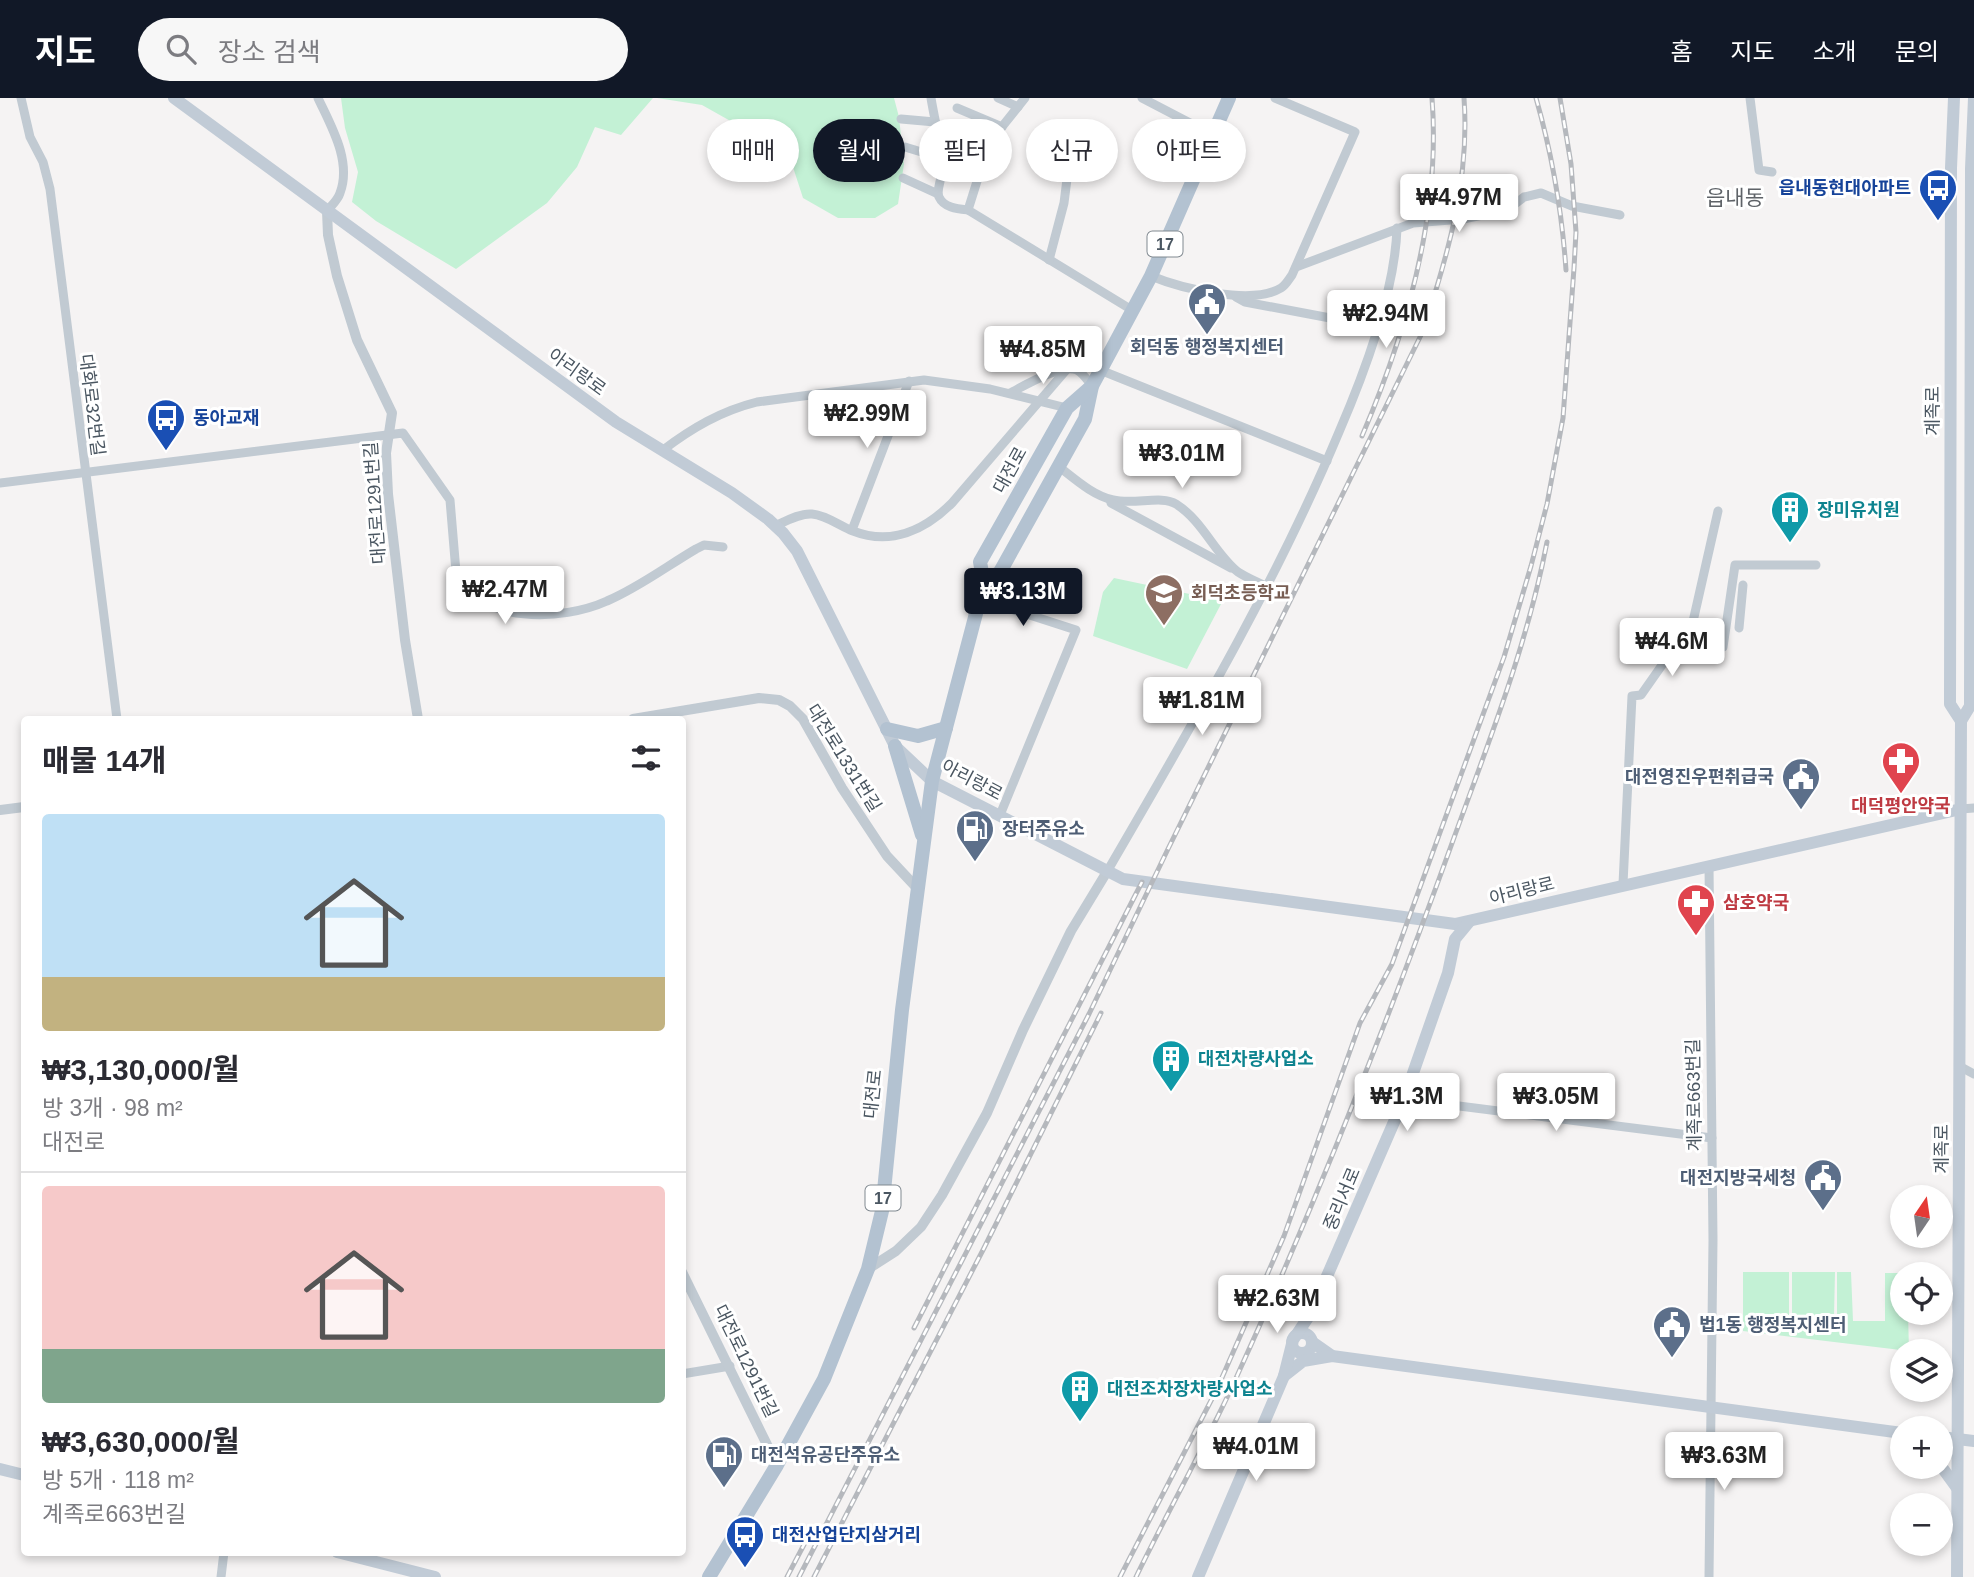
<!DOCTYPE html>
<html lang="ko">
<head>
<meta charset="utf-8">
<style>
	body { margin:0; font-family:Helvetica,"Noto Sans KR",sans-serif; background:#f7f7f7; color:#2b2b33; height:100vh; display:flex; flex-direction:column; font-size:26px; white-space:nowrap }
	* { box-sizing:border-box; margin:0 }
	p { font-size:23px; color:#7c7c81 }
	.icon { flex:none; width:38px; height:38px; fill:none; stroke:currentColor; stroke-width:2; stroke-linecap:round; stroke-linejoin:round }
	.map { position:relative; flex:1; overflow:hidden }
	.details { position:absolute; left:21px; top:618px; width:665px; height:840px; display:flex; flex-direction:column; background:#fff; border-radius:7px; box-shadow:0 4px 10px #0003 }
	.details>* { flex:none }
	.hud { position:absolute; left:707px; top:21px; width:665px; height:63px; display:flex; gap:14px }
	.needle { width:46px; rotate:13deg }
	.buttons { position:absolute; left:1890px; top:1087px; display:grid; gap:14px }
	.buttons a { display:grid; place-items:center; width:63px; height:63px; border-radius:50%; background:#fff; box-shadow:0 4px 10px #0003; font-size:35px }
	.price { position:absolute; translate:-50% -60px; padding:0 16px; border-radius:7px; background:#fff; color:#222; font-size:23px; line-height:46px; filter:drop-shadow(0 2px 4px #0008) }
	.price::after { content:''; position:absolute; left:50%; top:42px; width:21px; height:16px; margin-left:-10px; background:inherit; clip-path:polygon(0 0,100% 0,50% 100%) }
	.price.current { background:#111827; color:#fff }
	ul { padding:0; list-style:none }
	li { display:grid; align-content:center; gap:14px; height:371px; padding:0 21px }
	li+li { border-top:2px solid #e1e1e2 }
	li span { display:grid; place-items:center; height:217px; border-radius:7px; color:#555 }
	li>.icon { margin-inline-start:auto }
	span .icon { width:126px; height:126px; fill:#fffc; stroke-width:1 }
	li b { font-size:30px }
	h2 { display:flex; justify-content:space-between; align-items:center; height:84px; padding:0 21px; font-size:30px }
	.chip { padding:0 24px; border-radius:32px; background:#fff; box-shadow:0 4px 10px #0003; font-size:24px; line-height:63px }
	.chip.current { background:#111827; color:#fff }
	header { display:flex; align-items:center; gap:42px; box-sizing:border-box; height:98px; padding:0 35px; background:#111827; color:#fff }
	header strong { font-size:33px }
	nav { display:flex; gap:38px; margin-inline-start:auto; font-size:24px }
	.search { width:490px; height:63px; background:#f7f7f7; display:flex; align-items:center; gap:18px; box-sizing:border-box; padding:0 24px; border-radius:38px; color:#7c7c81; font-size:26px }
	.map>svg:first-child { display:block }
	.green { fill:#c3f1d5 }
	.lines { fill:none; stroke-linecap:round; stroke-linejoin:round }
	.minor { stroke:#c1cad2; stroke-width:9 }
	.tertiary { stroke:#c1cad2; stroke-width:10 }
	.secondary { stroke:#c1cbd6; stroke-width:12 }
	.primary { stroke:#b3c2d1; stroke-width:14 }
	.rail-casing { stroke:#b5b8bd; stroke-width:5 }
	.rail { stroke:#fff; stroke-width:2.5; stroke-dasharray:8; stroke-linecap:butt }
	.labels { text-anchor:middle; dominant-baseline:central; stroke-width:6; stroke-linejoin:round; paint-order:stroke }
	.shield { fill:#fff; stroke:#808990; stroke-width:2 }
	.shield-label { font-size:16px; font-weight:bold; fill:#4a5661 }
	.transit-label { font-size:18px; font-weight:bold; fill:#164399; stroke:#fff; text-anchor:start }
	.service-label { font-size:18px; font-weight:bold; fill:#4e5e75; stroke:#fff; text-anchor:start }
	.street-label { font-size:18px; fill:#4a5661; stroke:#fff }
	.culture-label { font-size:18px; font-weight:bold; fill:#0d838f; stroke:#fff; text-anchor:start }
	.education-label { font-size:18px; font-weight:bold; fill:#785e54; stroke:#fff; text-anchor:start }
	.health-label { font-size:18px; font-weight:bold; fill:#be3a42; stroke:#fff }
	.quarter-label { font-size:21px; fill:#5f6368; stroke:#fff }
</style>
</head>
<body>
<header>
<strong>지도</strong>
<div class="search"><svg class="icon" aria-label="search" viewBox="0 0 24 24"><circle cx="10" cy="10" r="6"/><path d="M15 15l6 6"/></svg>장소 검색</div>
<nav><a>홈</a><a>지도</a><a>소개</a><a>문의</a></nav>
</header>
<div class="map">
<svg width="1974" height="1479" viewBox="0 0 1974 1479">
	<rect width="100%" height="100%" fill="#f5f3f3"/>
	<!-- green -->
	<g class="green">
		<path d="M341,0H653L621,37L595,29L577,69L547,105L456,171L376,123L352,104L358,74L345,30Z"/>
		<path d="M657,0H894L899,19L904,66L898,106L875,120H838L803,100L791,63L750,34L702,7Z"/>
		<path d="M1114,480L1218,502L1221,506L1187,571L1093,538L1103,494Z"/>
		<path d="M1743,1174H1789V1221L1837,1220V1174H1851L1853,1223H1885V1175H1907L1902,1176V1214L1908,1215L1909,1253L1743,1233Z"/>
		<path d="M1792,1174H1835L1834,1218H1792Z"/>
	</g>
	<g class="lines">
		<!-- minor -->
		<g class="minor">
			<path d="M21,0L30,39L43,64L50,91L117,621"/>
			<path d="M318,0C331,28 352,63 340,95C338,102 331,108 327,113"/>
			<path d="M931,0C935,25 943,52 941,77C941,84 936,93 939,99C944,110 958,111 968,112"/>
			<path d="M998,0L1018,9"/>
			<path d="M1025,0L989,45L968,112L1132,212"/>
			<path d="M1142,0L1213,37"/>
			<path d="M1750,0L1759,72L1772,74"/>
			<path d="M957,10L1002,29"/>
			<path d="M901,21L935,24"/>
			<path d="M905,49L941,60"/>
			<path d="M903,80L938,96"/>
			<path d="M1049,162L1064,105L1067,81L1083,53"/>
			<path d="M1296,169L1413,125L1463,121L1507,112L1524,99L1541,95L1572,108L1620,117"/>
			<path d="M1151,178C1180,190 1252,208 1281,190C1286,187 1289,181 1292,177L1355,34L1275,0"/>
			<path d="M1236,199L1245,204L1346,223L1378,225"/>
			<path d="M1100,272L1327,363"/>
			<path d="M1010,295C1024,288 1062,265 1077,272C1083,275 1088,283 1092,288"/>
			<path d="M663,352C692,330 721,313 757,304L924,282L990,291L1067,310"/>
			<path d="M1058,368C1075,381 1092,397 1113,402C1134,407 1162,397 1176,406C1203,423 1215,456 1238,474C1247,480 1258,484 1267,489"/>
			<path d="M0,385L403,335L450,402L456,474C479,527 563,523 607,503C638,490 667,468 696,451L704,447L723,449"/>
			<path d="M1111,405L1231,470"/>
			<path d="M775,428C786,423 800,415 812,416C826,417 840,428 853,433C891,448 925,432 952,405L1067,271"/>
			<path d="M852,432L909,283"/>
			<path d="M980,501L1076,532L1000,717"/>
			<path d="M1739,530L1743,487"/>
			<path d="M1687,550L1718,413"/>
			<path d="M1961,711L1974,710"/>
			<path d="M1108,772C1191,629 1275,487 1339,334C1364,276 1395,193 1397,130"/>
			<path d="M1623,786L1632,598L1641,597L1667,560L1680,550L1723,549L1735,467H1816"/>
			<path d="M1959,968L1974,976"/>
			<path d="M1404,1001L1712,1040"/>
			<path d="M682,1276L730,1268"/>
			<path d="M221,1479L224,1454"/>
			<path d="M1709,1479L1713,1142L1709,768"/>
		</g>
		<!-- tertiary -->
		<g class="tertiary">
			<path d="M327,113L328,137L337,178L357,242L392,315L386,355L388,396L405,542L418,621"/>
			<path d="M633,621L759,600L779,602L790,608L803,621L842,690L887,758L916,789"/>
			<path d="M0,712L24,709"/>
			<path d="M868,1171L896,1153L921,1129L942,1097L987,1015L1023,932L1071,833L1108,772"/>
			<path d="M682,1174L777,1367"/>
		</g>
		<!-- secondary -->
		<g class="secondary">
			<path d="M174,0L616,324L732,395L768,421L783,435L797,453L895,648L932,683L1123,781L1455,826L1961,711"/>
			<path d="M1954,0L1951,70L1950,606L1961,623"/>
			<circle cx="1302" cy="1245" r="10"/>
			<path d="M1312,1244L1332,1258L1902,1335"/>
			<path d="M1284,1278L1303,1263L1332,1258"/>
			<path d="M1941,1339L1974,1343"/>
			<path d="M1941,1368L1957,1390"/>
			<path d="M0,1371L24,1377"/>
			<path d="M337,1454L435,1479"/>
			<path d="M1198,1479L1284,1278L1293,1242L1311,1215L1404,1001L1448,875L1455,841L1469,824"/>
			<path d="M1957,1479L1961,623L1970,608L1971,71L1974,0"/>
		</g>
		<!-- primary -->
		<g class="primary">
			<path d="M984,485L1000,474L1085,321L1092,288L1151,178L1229,0"/>
			<path d="M887,631L918,638L946,630"/>
			<path d="M895,648L922,737"/>
			<path d="M709,1479L777,1367L824,1281L868,1171L882,1113L902,912L932,683L984,485L980,464L1067,310L1092,288"/>
		</g>
		<defs>
			<g id="rail">
				<path d="M1536,0C1552,56 1562,114 1566,172"/>
				<path d="M1362,338C1407,233 1441,116 1432,0"/>
				<path d="M914,1230L1142,784"/>
				<path d="M787,1479L808,1439"/>
				<path d="M799,1479L1089,916L1167,753L1423,233C1448,157 1470,80 1464,0"/>
				<path d="M814,1479L984,1150L1101,915"/>
				<path d="M1120,1479L1217,1291L1284,1138L1360,925L1392,866L1504,559L1531,468L1547,406L1563,320L1574,170L1576,134L1571,66L1560,0"/>
				<path d="M1136,1479C1167,1415 1202,1353 1232,1289C1313,1112 1385,931 1451,748C1487,648 1527,549 1547,444"/>
			</g>
		</defs>
		<!-- rail casing -->
		<use href="#rail" class="rail-casing"/>
		<!-- rail -->
		<use href="#rail" class="rail"/>
	</g>
	<!-- icons -->
	<defs>
		<symbol id="bus-pin" viewBox="-11 -11 22 30"><path d="M0 17L-7.5 6A9.5 9.5 0 1 1 7.5 6Z" fill="#1a4fb4" stroke="#fff"/><path d="M-5-6H5V4H4V6H2V4H-2V6H-4V4H-5ZM-3.5-4V0h7V-4ZM-3.5 1.2v1.5H-2V1.2ZM2 1.2v1.5H3.5V1.2Z" fill="#fff"/></symbol>
		<symbol id="civic-pin" viewBox="-11 -11 22 30"><path d="M0 17L-7.5 6A9.5 9.5 0 1 1 7.5 6Z" fill="#5c6f8a" stroke="#fff"/><path d="M-.6-6.5H3V-4.5H.6V-3L4-1V1h2V6H-6V1h2V-1L-.6-3ZM-1.2 2.5V6h2.4V2.5Z" fill="#fff"/></symbol>
		<symbol id="building-pin" viewBox="-11 -11 22 30"><path d="M0 17L-7.5 6A9.5 9.5 0 1 1 7.5 6Z" fill="#0f9aa8" stroke="#fff"/><path d="M-4-6H4V6H1V3H-1V6H-4ZM-2.5-4.3h1.7v1.8h-1.7ZM.8-4.3h1.7v1.8H.8ZM-2.5-1h1.7V.8h-1.7ZM.8-1h1.7V.8H.8Z" fill="#fff"/></symbol>
		<symbol id="school-pin" viewBox="-11 -11 22 30"><path d="M0 17L-7.5 6A9.5 9.5 0 1 1 7.5 6Z" fill="#8d6e63" stroke="#fff"/><path d="M0-5L7-2L0 1L-7-2ZM-4 1L0 2.5L4 1V4Q0 6-4 4Z" fill="#fff"/></symbol>
		<symbol id="pharmacy-pin" viewBox="-11 -11 22 30"><path d="M0 17L-7.5 6A9.5 9.5 0 1 1 7.5 6Z" fill="#e0444e" stroke="#fff"/><path d="M-2-6h4v4h4v4h-4v4h-4v-4h-4v-4h4Z" fill="#fff"/></symbol>
		<symbol id="fuel-pin" viewBox="-11 -11 22 30"><path d="M0 17L-7.5 6A9.5 9.5 0 1 1 7.5 6Z" fill="#5c6f8a" stroke="#fff"/><path d="M-5.5-6h7V0h2V4h1.3V-2.5L3-4.5l.8-.8L6-3V5H2.5V1h-1V6h-7ZM-4.2-4.7v3.2H.2V-4.7Z" fill="#fff"/></symbol>
	</defs>
	<g fill-rule="evenodd">
		<use href="#bus-pin" x="1916" y="68" width="44" height="60"/>
		<use href="#civic-pin" x="1185" y="182" width="44" height="60"/>
		<use href="#bus-pin" x="144" y="298" width="44" height="60"/>
		<use href="#building-pin" x="1768" y="390" width="44" height="60"/>
		<use href="#school-pin" x="1142" y="473" width="44" height="60"/>
		<use href="#pharmacy-pin" x="1879" y="641" width="44" height="60"/>
		<use href="#civic-pin" x="1779" y="657" width="44" height="60"/>
		<use href="#fuel-pin" x="953" y="709" width="44" height="60"/>
		<use href="#pharmacy-pin" x="1674" y="783" width="44" height="60"/>
		<use href="#building-pin" x="1149" y="939" width="44" height="60"/>
		<use href="#civic-pin" x="1801" y="1058" width="44" height="60"/>
		<use href="#civic-pin" x="1650" y="1205" width="44" height="60"/>
		<use href="#building-pin" x="1058" y="1269" width="44" height="60"/>
		<use href="#fuel-pin" x="702" y="1335" width="44" height="60"/>
		<use href="#bus-pin" x="723" y="1415" width="44" height="60"/>
	</g>
	<g class="labels">
		<!-- shield labels -->
		<g class="shield">
			<rect x="1147.5" y="133.5" width="35" height="25" rx="5"/>
			<rect x="865.5" y="1087.5" width="35" height="25" rx="5"/>
		</g>
		<g class="shield-label">
			<text x="1165" y="146">17</text>
			<text x="883" y="1100">17</text>
		</g>
		<!-- transit labels -->
		<g class="transit-label">
			<text x="1911" y="90" text-anchor="end">읍내동현대아파트</text>
			<text x="193" y="320">동아교재</text>
			<text x="772" y="1437">대전산업단지삼거리</text>
		</g>
		<!-- service labels -->
		<g class="service-label">
			<text x="1207" y="249" text-anchor="middle">회덕동 행정복지센터</text>
			<text x="1774" y="679" text-anchor="end">대전영진우편취급국</text>
			<text x="1002" y="731">장터주유소</text>
			<text x="1796" y="1080" text-anchor="end">대전지방국세청</text>
			<text x="1699" y="1227">법1동 행정복지센터</text>
			<text x="751" y="1357">대전석유공단주유소</text>
		</g>
		<!-- street labels -->
		<g class="street-label">
			<text transform="translate(577 274) rotate(36)">아리랑로</text>
			<text transform="translate(92 307) rotate(83)">대화로32번길</text>
			<text transform="translate(1933 313) rotate(-90)">계족로</text>
			<text transform="translate(1010 372) rotate(-61)">대전로</text>
			<text transform="translate(375 405) rotate(-94)">대전로1291번길</text>
			<text transform="translate(844 660) rotate(58)">대전로1331번길</text>
			<text transform="translate(972 682) rotate(28)">아리랑로</text>
			<text transform="translate(1522 793) rotate(-14)">아리랑로</text>
			<text transform="translate(873 996) rotate(-84)">대전로</text>
			<text transform="translate(1694 997) rotate(-91)">계족로663번길</text>
			<text transform="translate(1942 1051) rotate(-90)">계족로</text>
			<text transform="translate(1342 1101) rotate(-67)">중리서로</text>
			<text transform="translate(746 1263) rotate(64)">대전로1291번길</text>
		</g>
		<!-- culture labels -->
		<g class="culture-label">
			<text x="1817" y="412">장미유치원</text>
			<text x="1198" y="961">대전차량사업소</text>
			<text x="1107" y="1291">대전조차장차량사업소</text>
		</g>
		<!-- education labels -->
		<g class="education-label">
			<text x="1191" y="495">회덕초등학교</text>
		</g>
		<!-- health labels -->
		<g class="health-label">
			<text x="1901" y="708">대덕평안약국</text>
			<text x="1723" y="805" text-anchor="start">삼호약국</text>
		</g>
		<!-- quarter labels -->
		<g class="quarter-label">
			<text x="1735" y="99">읍내동</text>
		</g>
	</g>
</svg>
<div class="buttons">
<a><svg class="needle" viewBox="-14 -14 28 28"><path d="M0-13l5 13h-10z" fill="#e53935"/><path d="M0 13l5-13h-10z" fill="#7c7c81"/></svg></a>
<a><svg class="icon" aria-label="locate" viewBox="0 0 24 24"><circle cx="12" cy="12" r="6"/><path d="M12 2v4M12 18v4M2 12h4M18 12h4"/></svg></a>
<a><svg class="icon" aria-label="layers" viewBox="0 0 24 24"><path d="M12 4l9 5-9 5-9-5zM3 14l9 5 9-5"/></svg></a>
<a>+</a>
<a>−</a>
</div>
<b class="price" style="left:1459px;top:136px">₩4.97M</b>
<b class="price" style="left:1386px;top:252px">₩2.94M</b>
<b class="price" style="left:1043px;top:288px">₩4.85M</b>
<b class="price" style="left:867px;top:352px">₩2.99M</b>
<b class="price" style="left:1182px;top:392px">₩3.01M</b>
<b class="price" style="left:505px;top:528px">₩2.47M</b>
<b class="price current" style="left:1023px;top:530px">₩3.13M</b>
<b class="price" style="left:1672px;top:580px">₩4.6M</b>
<b class="price" style="left:1202px;top:639px">₩1.81M</b>
<b class="price" style="left:1407px;top:1035px">₩1.3M</b>
<b class="price" style="left:1556px;top:1035px">₩3.05M</b>
<b class="price" style="left:1277px;top:1237px">₩2.63M</b>
<b class="price" style="left:1256px;top:1385px">₩4.01M</b>
<b class="price" style="left:1724px;top:1394px">₩3.63M</b>
<div class="hud">
<a class="chip">매매</a>
<a class="chip current">월세</a>
<a class="chip">필터</a>
<a class="chip">신규</a>
<a class="chip">아파트</a>
</div>
<section class="details">
<h2>매물 14개<svg class="icon" aria-label="filters" viewBox="0 0 24 24"><path d="M4 7h16M4 17h16"/><circle cx="9" cy="7" r="2"/><circle cx="15" cy="17" r="2"/></svg></h2>
<ul>
<li><span style="background:linear-gradient(#bfe0f5 75%,#c2b280 0)"><svg class="icon" aria-label="home" viewBox="0 0 24 24"><path d="M3 11l9-7 9 7M6 9v11h12V9"/></svg></span><div><b>₩3,130,000/월</b><p>방 3개 · 98 m²</p><p>대전로</p></div></li>
<li><span style="background:linear-gradient(#f6c9c9 75%,#7fa58c 0)"><svg class="icon" aria-label="home" viewBox="0 0 24 24"><path d="M3 11l9-7 9 7M6 9v11h12V9"/></svg></span><div><b>₩3,630,000/월</b><p>방 5개 · 118 m²</p><p>계족로663번길</p></div></li>
</ul>
</section>
</div>
</body>
</html>
